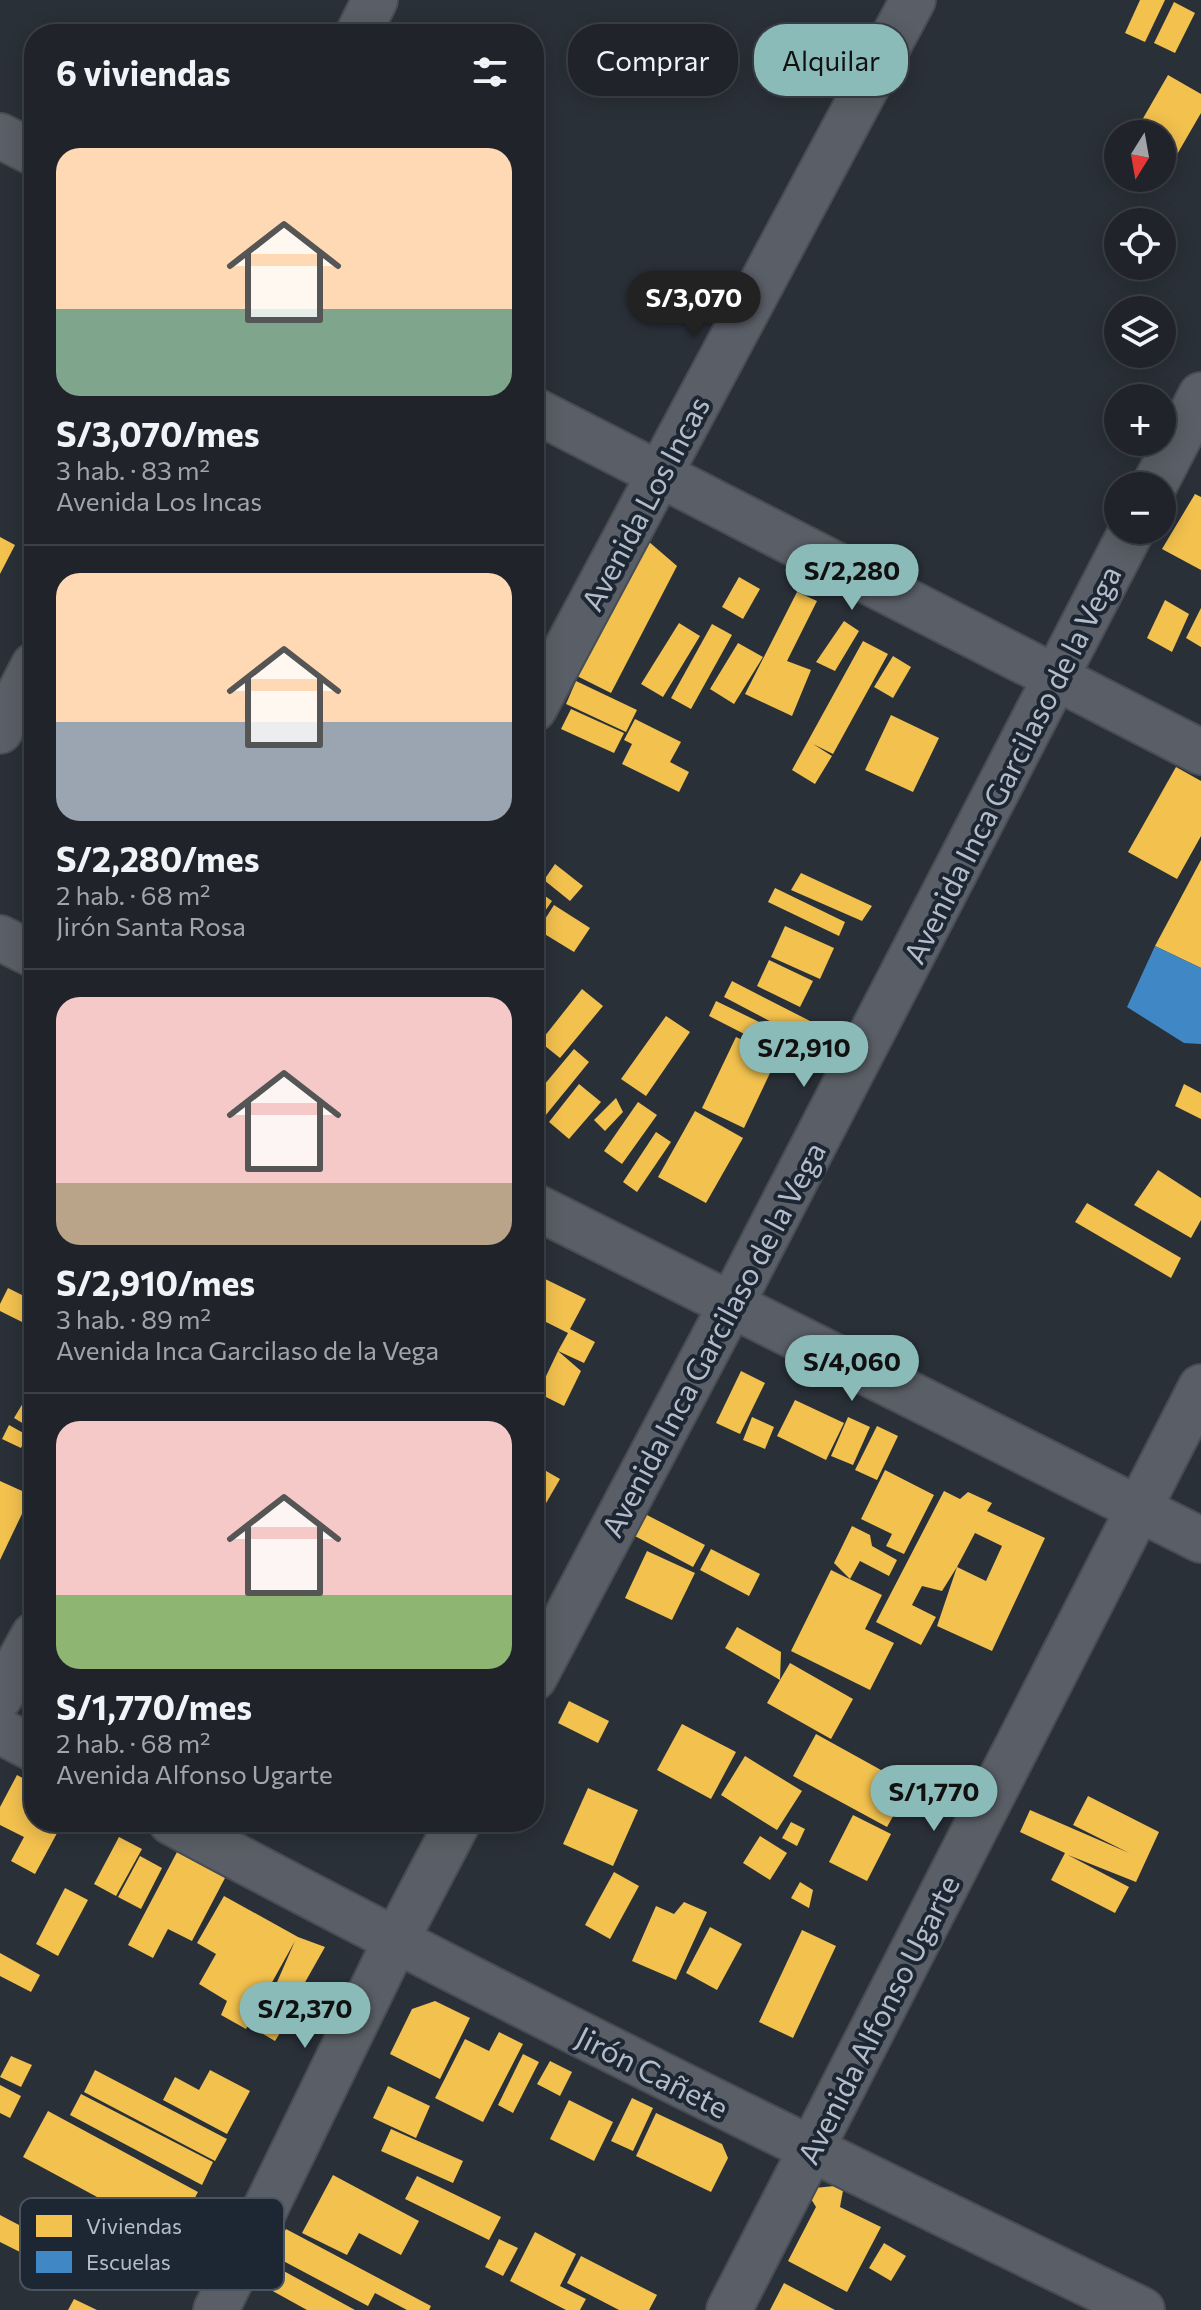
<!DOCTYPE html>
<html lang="es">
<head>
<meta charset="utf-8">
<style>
	body { margin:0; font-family:Commissioner,sans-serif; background:#2d3036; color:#f1f3f6; height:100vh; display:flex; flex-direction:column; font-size:30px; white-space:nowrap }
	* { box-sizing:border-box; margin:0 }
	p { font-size:26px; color:#a2a4a8 }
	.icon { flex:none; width:44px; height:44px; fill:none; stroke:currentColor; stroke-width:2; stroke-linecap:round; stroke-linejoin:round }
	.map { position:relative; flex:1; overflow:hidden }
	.panel { position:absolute; left:24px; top:24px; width:520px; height:1808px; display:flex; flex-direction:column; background:#20242a; border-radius:32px; box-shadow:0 4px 20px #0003,0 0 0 2px #3d4147 }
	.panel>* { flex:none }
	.banner { position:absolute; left:568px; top:24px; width:512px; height:72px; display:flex; gap:16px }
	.needle { width:52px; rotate:191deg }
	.fabs { position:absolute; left:1104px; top:120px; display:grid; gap:16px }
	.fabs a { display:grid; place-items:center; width:72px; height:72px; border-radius:50%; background:#20242a; box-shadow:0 4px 20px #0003,0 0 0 2px #3d4147; font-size:40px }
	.price { position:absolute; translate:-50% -68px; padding:0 18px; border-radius:28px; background:#8bbbb9; color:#111; font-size:26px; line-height:52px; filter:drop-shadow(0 2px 4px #0008) }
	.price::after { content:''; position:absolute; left:50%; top:48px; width:24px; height:18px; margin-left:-12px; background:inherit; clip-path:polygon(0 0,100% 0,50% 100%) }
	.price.selected { background:#222; color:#fff }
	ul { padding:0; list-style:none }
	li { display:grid; align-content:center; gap:16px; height:424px; padding:0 32px }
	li+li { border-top:2px solid #3d4147 }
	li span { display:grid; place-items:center; height:248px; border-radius:24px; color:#555 }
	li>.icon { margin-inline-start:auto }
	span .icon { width:144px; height:144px; fill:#fffc; stroke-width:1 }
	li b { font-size:34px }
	h2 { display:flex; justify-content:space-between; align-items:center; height:96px; padding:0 32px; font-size:34px }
	.chip { padding:0 28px; border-radius:32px; background:#20242a; box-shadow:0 4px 20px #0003,0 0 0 2px #3d4147; font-size:28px; line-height:72px }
	.chip.selected { background:#8bbbb9; color:#111 }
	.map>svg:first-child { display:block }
	.homes { fill:#f2c14e; fill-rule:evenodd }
	.schools { fill:#3f88c5 }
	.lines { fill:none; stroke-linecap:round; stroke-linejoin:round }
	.minor-casing { stroke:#484c53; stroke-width:48 }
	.tertiary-casing { stroke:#484c53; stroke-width:48 }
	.minor { stroke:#5a5e66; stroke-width:44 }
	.tertiary { stroke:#5a5e66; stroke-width:44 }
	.labels { text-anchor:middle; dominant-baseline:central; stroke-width:8; stroke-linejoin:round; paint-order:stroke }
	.street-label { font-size:30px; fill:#b4bcc9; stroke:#1d2633 }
	.key { fill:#1d2633; stroke:#4a5360; stroke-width:2 }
	.key-label { font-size:22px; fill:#b4bcc9 }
</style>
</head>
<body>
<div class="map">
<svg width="1201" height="2310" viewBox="0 0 1201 2310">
	<rect width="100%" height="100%" fill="#2a3038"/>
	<!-- homes -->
	<g class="homes">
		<path d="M1140,0H1165L1145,42L1125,33Z"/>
		<path d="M1174,2L1195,13L1175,53L1154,43Z"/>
		<path d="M1168,75L1201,94V113L1157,189L1137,178H1162V134H1134Z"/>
		<path d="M1195,494L1201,497V570L1162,549Z"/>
		<path d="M0,537L15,545L0,574Z"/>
		<path d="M648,541L677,566L611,693L577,676Z"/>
		<path d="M739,577L760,589L743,619L722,607Z"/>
		<path d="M797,592L817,601L787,661L811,670L792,716L745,694Z"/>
		<path d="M1165,600L1189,614L1172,652L1147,638Z"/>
		<path d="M1201,608V647L1186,638Z"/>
		<path d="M844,621L859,631L835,671L816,662Z"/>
		<path d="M679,623L700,636L663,697L641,684Z"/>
		<path d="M712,624L732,635L691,709L671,698Z"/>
		<path d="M863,641L888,654L833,754L813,744L832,756L815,784L792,770Z"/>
		<path d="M738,643L763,657L734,704L710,689Z"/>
		<path d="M893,656L911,667L893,698L874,687Z"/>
		<path d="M576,681L637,710L626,732L566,704Z"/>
		<path d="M571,709L624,733L614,753L561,729Z"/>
		<path d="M891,715L939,738L913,792L865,770Z"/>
		<path d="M635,719L681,742L670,762L689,772L679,792L622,764L632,744L624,740Z"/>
		<path d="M1176,767L1201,781V836L1177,879L1128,852Z"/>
		<path d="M1201,860V968L1155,946Z"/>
		<path d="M555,864L583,886L570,901L544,880Z"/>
		<path d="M801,873L872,906L862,921L791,890Z"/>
		<path d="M534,888L552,901L534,927Z"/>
		<path d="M775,888L845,922L839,936L768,902Z"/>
		<path d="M554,905L590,928L574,952L538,930Z"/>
		<path d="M785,926L834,948L820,979L771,957Z"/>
		<path d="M769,960L813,981L800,1007L757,986Z"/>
		<path d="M732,981L810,1021L802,1038L724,997Z"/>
		<path d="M582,989L603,1006L560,1058L540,1042Z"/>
		<path d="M716,1001L786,1035L778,1051L709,1016Z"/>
		<path d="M666,1016L690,1032L646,1096L621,1079Z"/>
		<path d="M736,1037L778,1056L744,1128L702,1108Z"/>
		<path d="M574,1049L589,1062L541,1121L534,1115V1097Z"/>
		<path d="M579,1084L601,1102L569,1139L549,1122Z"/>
		<path d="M1184,1084L1201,1093V1119L1175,1106Z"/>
		<path d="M616,1098L623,1112L605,1131L594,1120Z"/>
		<path d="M638,1102L657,1115L622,1164L604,1151Z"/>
		<path d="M695,1111L743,1138L706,1203L658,1177Z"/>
		<path d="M656,1132L671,1142L637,1192L623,1182Z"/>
		<path d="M1158,1170L1201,1198V1220L1191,1238L1134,1205Z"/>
		<path d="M1087,1203L1181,1258L1171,1278L1075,1222Z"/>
		<path d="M537,1275L586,1299L570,1329L595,1342L584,1363L558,1351L568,1333L542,1320L534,1332V1281Z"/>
		<path d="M8,1288L34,1301V1328L0,1311V1304Z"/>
		<path d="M558,1351L581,1371L564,1406L538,1393Z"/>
		<path d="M741,1371L765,1383L740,1434L716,1423Z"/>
		<path d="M26,1398L34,1403V1430L14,1418Z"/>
		<path d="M795,1400L844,1423L826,1460L777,1436Z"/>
		<path d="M752,1417L774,1427L765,1449L743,1440Z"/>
		<path d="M848,1417L870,1427L853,1465L831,1456Z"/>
		<path d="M9,1425L27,1435L21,1448L2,1439Z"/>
		<path d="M877,1426L898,1436L877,1480L855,1470Z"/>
		<path d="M534,1464L560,1479L534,1524Z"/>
		<path d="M885,1470L934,1495L904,1554L886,1546L892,1534L861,1519Z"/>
		<path d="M0,1481L31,1495L0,1560Z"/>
		<path d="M944,1491L960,1499L968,1492L992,1503L987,1511L1045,1538L992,1651L937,1626L957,1567L942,1591L922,1586L912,1605L936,1617L921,1645L876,1622ZM975,1533L1002,1546L986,1581L957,1567Z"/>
		<path d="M645,1514L705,1545L693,1567L633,1535Z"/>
		<path d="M852,1526L870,1535L872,1546L897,1560L889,1576L860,1561L850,1579L834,1563Z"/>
		<path d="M711,1549L760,1574L749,1596L700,1570Z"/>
		<path d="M647,1551L695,1573L672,1620L625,1598Z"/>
		<path d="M831,1570L882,1595L865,1629L894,1643L870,1690L791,1651Z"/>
		<path d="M737,1627L781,1652L780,1680L790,1663L853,1699L831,1739L767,1703L780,1680L725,1648Z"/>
		<path d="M569,1701L609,1721L598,1743L558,1723Z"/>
		<path d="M682,1724L736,1752L711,1799L657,1770Z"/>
		<path d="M816,1734L910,1786L887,1827L793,1776Z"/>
		<path d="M745,1756L802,1791L777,1830L721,1795Z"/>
		<path d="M17,1775L34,1784V1822H63L35,1874L11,1861L24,1837L0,1825V1807Z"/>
		<path d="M588,1788L638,1810L613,1866L563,1844Z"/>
		<path d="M1088,1796L1159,1832L1136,1882L1068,1855L1129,1887L1115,1913L1051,1880L1065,1853L1020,1832L1030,1810L1129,1853L1073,1825Z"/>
		<path d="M853,1815L891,1834L867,1881L829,1862Z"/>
		<path d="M791,1822L805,1829L797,1846L782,1838Z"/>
		<path d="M760,1836L787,1853L770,1880L743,1863Z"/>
		<path d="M119,1837L142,1849L116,1896L94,1884Z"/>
		<path d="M177,1852L225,1878L192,1941L168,1929L153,1958L128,1945Z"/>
		<path d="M140,1856L162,1868L141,1909L118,1897Z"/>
		<path d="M614,1872L639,1886L610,1939L585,1925Z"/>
		<path d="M800,1882L813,1890L809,1908L791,1898Z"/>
		<path d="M65,1888L88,1900L58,1956L36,1944Z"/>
		<path d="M224,1896L298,1937L325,1947L295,2000L274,1989L295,1941L246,2029L221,2015L227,2001L199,1984L216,1954L197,1943Z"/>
		<path d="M684,1902L707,1912L676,1980L632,1961L656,1906L674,1914Z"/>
		<path d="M710,1927L742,1944L717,1990L686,1973Z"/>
		<path d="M802,1930L836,1946L793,2038L759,2022Z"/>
		<path d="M0,1953L40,1975L31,1992L0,1976Z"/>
		<path d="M271,1999L293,2012L275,2041L253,2028Z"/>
		<path d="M435,2001L470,2018L440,2079L390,2054L412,2009Z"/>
		<path d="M499,2032L523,2044L483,2122L435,2098L465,2039L489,2051Z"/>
		<path d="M523,2054L539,2062L513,2113L498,2105Z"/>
		<path d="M11,2056L32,2065L21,2087L0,2077Z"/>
		<path d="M550,2061L572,2072L560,2096L537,2084Z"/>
		<path d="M95,2070L227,2139L215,2161L84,2092Z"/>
		<path d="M210,2070L250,2091L227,2134L163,2100L175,2077L199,2090Z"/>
		<path d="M0,2085L21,2096L10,2118L0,2113Z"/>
		<path d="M388,2086L430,2106L416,2138L373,2118Z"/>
		<path d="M81,2094L213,2162L202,2185L70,2115Z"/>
		<path d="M632,2098L653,2108L633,2151L611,2141Z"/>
		<path d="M569,2100L613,2122L594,2161L550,2139Z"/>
		<path d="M48,2111L198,2192L173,2238L23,2157Z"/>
		<path d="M656,2113L722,2144L728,2158L711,2192L636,2156Z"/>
		<path d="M391,2129L463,2161L453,2183L381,2151Z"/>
		<path d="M333,2175L419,2221L401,2255L359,2233L347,2255L302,2233Z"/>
		<path d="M417,2176L501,2217L489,2240L405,2199Z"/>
		<path d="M844,2185L840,2207L881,2227L847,2292L788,2261L816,2207L805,2189Z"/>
		<path d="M0,2215L40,2236L30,2257L0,2242Z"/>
		<path d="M286,2229L431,2306L429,2310H407L375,2293L368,2306L272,2255Z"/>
		<path d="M535,2232L576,2254L560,2286L586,2299L580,2310H566L510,2281Z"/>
		<path d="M499,2239L518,2248L503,2276L485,2267Z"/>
		<path d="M884,2243L906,2256L891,2281L869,2268Z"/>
		<path d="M581,2256L657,2295L649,2310H619L567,2283Z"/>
		<path d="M280,2269L355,2310H307L269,2289Z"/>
		<path d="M784,2283L835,2310H770Z"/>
		<path d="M74,2299L97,2310H68Z"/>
	</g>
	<!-- schools -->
	<path class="schools" d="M1155,946L1201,968V1044L1184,1043L1127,1007Z"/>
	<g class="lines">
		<defs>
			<g id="minor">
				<path d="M358,34L375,0"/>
				<path d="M0,136L34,153"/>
				<path d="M534,410L1201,752"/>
				<path d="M1154,486L1201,395"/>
				<path d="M534,709L913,0"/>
				<path d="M0,731L34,665"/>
				<path d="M534,1678L731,1305L1132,530"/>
				<path d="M0,1697L34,1635"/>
				<path d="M0,1731L34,1749"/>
				<path d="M171,1822C490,1993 815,2152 1142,2310"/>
				<path d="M216,2310L395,1942L458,1822"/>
				<path d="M729,2310L1201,1387"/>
			</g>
			<g id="tertiary">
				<path d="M0,938L34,955"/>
				<path d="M534,1206L1201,1540"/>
			</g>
		</defs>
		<!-- minor casing -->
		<use href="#minor" class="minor-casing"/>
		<!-- tertiary casing -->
		<use href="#tertiary" class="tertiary-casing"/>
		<!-- minor -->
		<use href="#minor" class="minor"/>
		<!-- tertiary -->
		<use href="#tertiary" class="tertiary"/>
	</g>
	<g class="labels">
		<!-- street labels -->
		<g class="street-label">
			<text transform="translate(644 503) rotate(-62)">Avenida Los Incas</text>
			<text transform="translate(1011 764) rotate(-63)">Avenida Inca Garcilaso de la Vega</text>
			<text transform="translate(712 1339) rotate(-62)">Avenida Inca Garcilaso de la Vega</text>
			<text transform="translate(877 2019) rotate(-63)">Avenida Alfonso Ugarte</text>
			<text transform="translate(653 2071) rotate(27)">Jirón Cañete</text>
		</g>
	</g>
	<!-- legend -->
	<rect x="20" y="2198" width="264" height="92" rx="12" class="key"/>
	<rect x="36" y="2215" width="36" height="22" fill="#f2c14e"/>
	<rect x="36" y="2251" width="36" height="22" fill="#3f88c5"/>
	<g class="key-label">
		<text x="86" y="2234">Viviendas</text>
		<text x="86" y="2270">Escuelas</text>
	</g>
</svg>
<div class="fabs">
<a><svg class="needle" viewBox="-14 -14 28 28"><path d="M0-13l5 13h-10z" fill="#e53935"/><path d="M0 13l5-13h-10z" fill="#a2a4a8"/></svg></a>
<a><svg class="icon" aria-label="locate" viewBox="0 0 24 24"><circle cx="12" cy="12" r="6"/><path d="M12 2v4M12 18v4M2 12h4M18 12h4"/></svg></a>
<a><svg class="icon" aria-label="layers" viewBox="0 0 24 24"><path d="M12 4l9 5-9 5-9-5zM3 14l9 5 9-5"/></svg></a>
<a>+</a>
<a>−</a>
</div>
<b class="price selected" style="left:694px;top:339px">S/3,070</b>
<b class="price" style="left:852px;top:612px">S/2,280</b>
<b class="price" style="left:804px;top:1089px">S/2,910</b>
<b class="price" style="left:852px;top:1403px">S/4,060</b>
<b class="price" style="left:934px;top:1833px">S/1,770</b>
<b class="price" style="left:305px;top:2050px">S/2,370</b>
<div class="banner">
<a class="chip">Comprar</a>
<a class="chip selected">Alquilar</a>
</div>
<section class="panel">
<h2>6 viviendas<svg class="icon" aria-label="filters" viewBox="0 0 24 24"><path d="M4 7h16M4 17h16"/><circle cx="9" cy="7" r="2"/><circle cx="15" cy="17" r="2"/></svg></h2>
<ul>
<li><span style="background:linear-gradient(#ffd9b3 65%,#7fa58c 0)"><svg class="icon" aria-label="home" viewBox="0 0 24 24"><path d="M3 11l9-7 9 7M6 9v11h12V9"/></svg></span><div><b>S/3,070/mes</b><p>3 hab. · 83 m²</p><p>Avenida Los Incas</p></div></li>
<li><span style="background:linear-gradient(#ffd9b3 60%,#9aa5b1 0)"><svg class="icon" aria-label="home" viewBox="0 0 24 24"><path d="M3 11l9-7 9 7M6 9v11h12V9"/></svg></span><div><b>S/2,280/mes</b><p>2 hab. · 68 m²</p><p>Jirón Santa Rosa</p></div></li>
<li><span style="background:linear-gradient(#f6c9c9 75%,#b9a48a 0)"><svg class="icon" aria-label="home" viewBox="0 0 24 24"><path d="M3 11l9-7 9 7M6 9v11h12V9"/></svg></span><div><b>S/2,910/mes</b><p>3 hab. · 89 m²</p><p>Avenida Inca Garcilaso de la Vega</p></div></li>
<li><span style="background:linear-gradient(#f6c9c9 70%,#8fb573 0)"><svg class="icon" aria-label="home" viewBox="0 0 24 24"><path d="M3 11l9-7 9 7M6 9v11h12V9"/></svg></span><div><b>S/1,770/mes</b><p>2 hab. · 68 m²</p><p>Avenida Alfonso Ugarte</p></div></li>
</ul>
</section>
</div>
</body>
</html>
